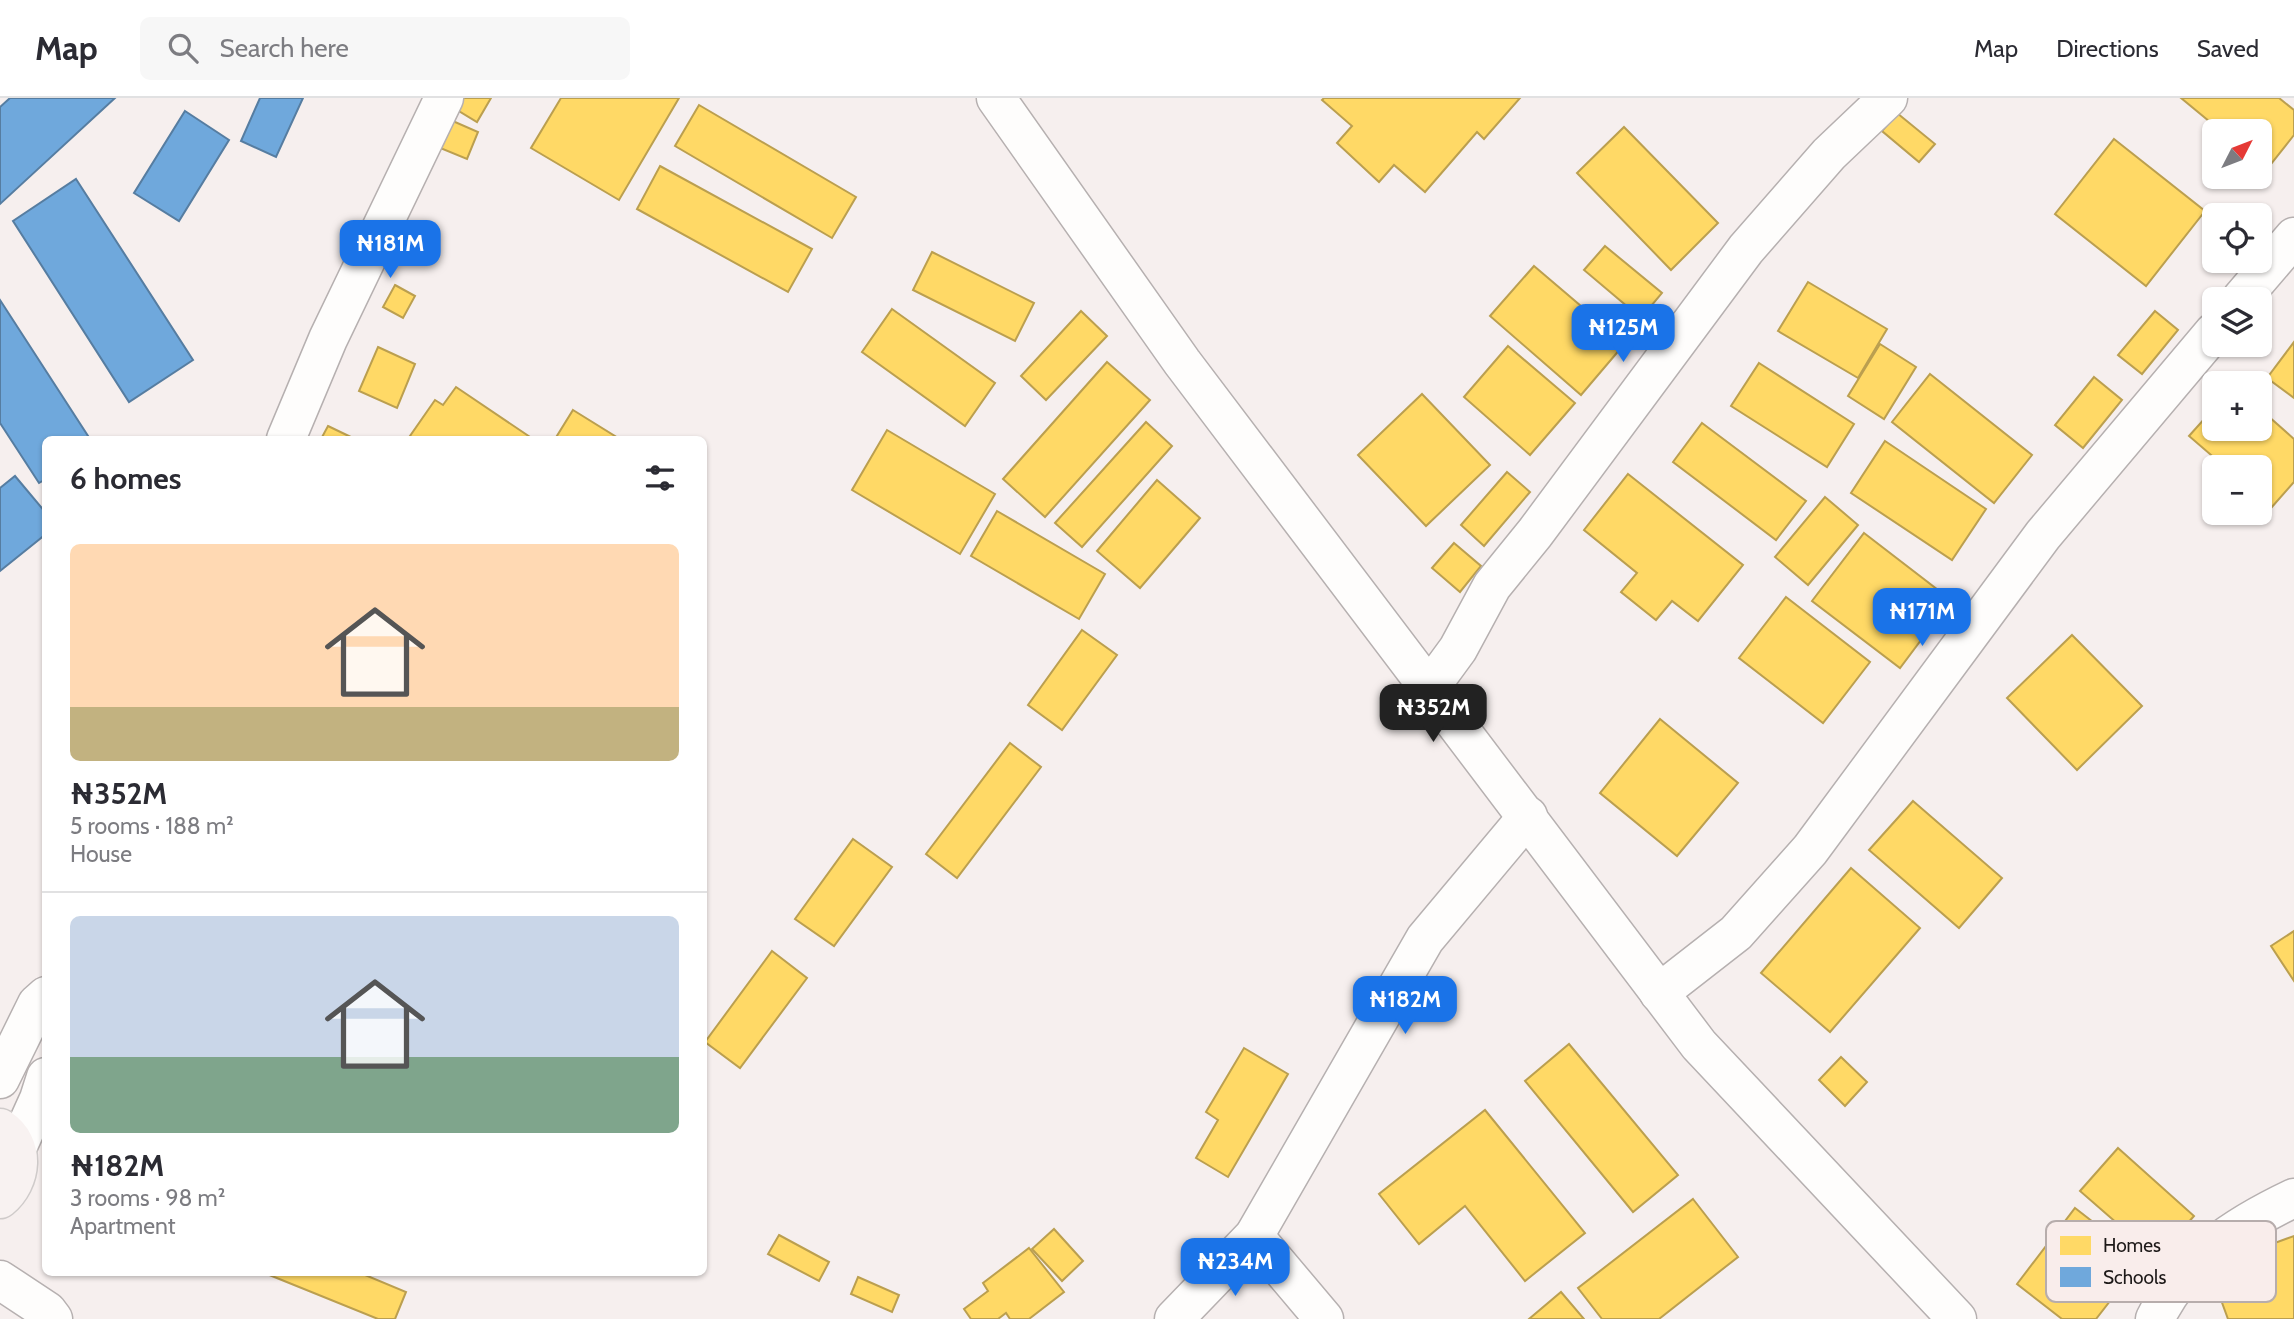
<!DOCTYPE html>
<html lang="en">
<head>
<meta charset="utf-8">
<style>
	body { margin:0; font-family:Cabin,sans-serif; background:#f7f7f7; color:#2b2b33; height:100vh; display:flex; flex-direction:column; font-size:26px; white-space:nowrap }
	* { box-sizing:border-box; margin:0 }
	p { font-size:23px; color:#7c7c81 }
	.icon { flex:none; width:38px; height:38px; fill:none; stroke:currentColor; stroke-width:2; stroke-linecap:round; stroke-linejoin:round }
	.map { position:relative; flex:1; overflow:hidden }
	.side { position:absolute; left:42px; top:338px; width:665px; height:840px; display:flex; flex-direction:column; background:#fff; border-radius:10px; box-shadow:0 2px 5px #0004 }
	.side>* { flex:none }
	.needle { width:46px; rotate:48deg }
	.fabs { position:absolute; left:2202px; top:21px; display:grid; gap:14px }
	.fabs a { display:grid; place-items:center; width:70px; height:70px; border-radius:10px; background:#fff; box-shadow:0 2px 5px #0004; font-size:35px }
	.price { position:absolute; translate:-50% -60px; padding:0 16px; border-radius:14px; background:#1a73e8; color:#fff; font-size:23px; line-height:46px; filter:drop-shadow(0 2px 4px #0008) }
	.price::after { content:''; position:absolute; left:50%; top:42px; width:21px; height:16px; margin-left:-10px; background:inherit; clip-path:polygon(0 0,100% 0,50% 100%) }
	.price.on { background:#222; color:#fff }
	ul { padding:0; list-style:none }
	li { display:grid; align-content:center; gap:14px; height:371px; padding:0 28px }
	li+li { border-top:2px solid #e1e1e2 }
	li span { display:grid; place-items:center; height:217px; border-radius:10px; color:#555 }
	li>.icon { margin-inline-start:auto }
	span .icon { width:126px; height:126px; fill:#fffc; stroke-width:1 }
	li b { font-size:30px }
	h2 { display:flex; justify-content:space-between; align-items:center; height:84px; padding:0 28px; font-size:30px }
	header { display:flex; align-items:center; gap:42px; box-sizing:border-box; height:98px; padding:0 35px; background:#fff; border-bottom:2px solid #e1e1e2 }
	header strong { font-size:33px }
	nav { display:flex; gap:38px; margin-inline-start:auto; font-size:24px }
	.search { width:490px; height:63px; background:#f7f7f7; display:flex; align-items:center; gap:18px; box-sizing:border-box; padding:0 24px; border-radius:10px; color:#7c7c81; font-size:26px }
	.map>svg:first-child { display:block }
	.homes { fill:#ffd966; stroke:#bb9f4f; stroke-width:2 }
	.schools { fill:#6fa8dc; stroke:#567da1; stroke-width:2 }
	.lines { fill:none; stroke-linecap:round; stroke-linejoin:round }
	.minor-casing { stroke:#b6b0b0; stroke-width:41 }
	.major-casing { stroke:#cfcbca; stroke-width:41 }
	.minor { stroke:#fefdfc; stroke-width:38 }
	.major { stroke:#f8f2f1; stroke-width:38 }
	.key { fill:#f9edeb; stroke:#b7adac; stroke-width:2 }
	.key-label { font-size:19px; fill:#1d1918 }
</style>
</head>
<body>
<header>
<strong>Map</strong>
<div class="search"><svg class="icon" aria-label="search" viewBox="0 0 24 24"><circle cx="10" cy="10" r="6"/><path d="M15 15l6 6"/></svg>Search here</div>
<nav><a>Map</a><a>Directions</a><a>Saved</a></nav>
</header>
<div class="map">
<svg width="2294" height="1221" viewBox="0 0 2294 1221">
	<rect width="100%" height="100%" fill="#f6efee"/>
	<!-- homes -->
	<g class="homes">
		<path d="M447,0H491L477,24L444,4Z"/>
		<path d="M561,0H679L619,102L531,50Z"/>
		<path d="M1324,0H1520L1484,41L1477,34L1425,94L1394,67L1379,84L1337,45L1352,28L1322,2Z"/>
		<path d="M2181,0H2279L2294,12V37L2267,71L2259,64V33H2221Z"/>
		<path d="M699,7L856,99L832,140L675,48Z"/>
		<path d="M1897,15L1935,46L1919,64L1882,33Z"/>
		<path d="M439,17L478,34L467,61L428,45Z"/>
		<path d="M1624,29L1718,125L1671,172L1577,75Z"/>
		<path d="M2114,41L2205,113L2146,188L2055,116Z"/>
		<path d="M660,68L812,151L788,194L637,111Z"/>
		<path d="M1605,148L1662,195L1641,220L1584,172Z"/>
		<path d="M932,154L1034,205L1015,243L913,192Z"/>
		<path d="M1534,168L1601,225L1614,210L1638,230L1581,297L1490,218Z"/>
		<path d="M1808,184L1887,231L1858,280L1778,233Z"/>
		<path d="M395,187L415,198L403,220L383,209Z"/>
		<path d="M892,211L995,285L965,328L862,254Z"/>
		<path d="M1081,213L1107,238L1046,302L1021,278Z"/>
		<path d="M2155,213L2178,232L2142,276L2118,257Z"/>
		<path d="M2294,244V300L2267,280Z"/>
		<path d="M1880,246L1916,269L1884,321L1848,298Z"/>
		<path d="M1508,248L1575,305L1530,357L1464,299Z"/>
		<path d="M378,249L415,266L397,310L359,293Z"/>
		<path d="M1107,264L1150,302L1045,419L1003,381Z"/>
		<path d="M1759,265L1854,326L1827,369L1731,308Z"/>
		<path d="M1930,276L2032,357L1994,405L1892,324Z"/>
		<path d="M2094,279L2122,302L2083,350L2055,327Z"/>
		<path d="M456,289L533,341H415L410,338L435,302L443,307Z"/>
		<path d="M1422,296L1490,367L1426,428L1358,357Z"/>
		<path d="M2214,310V331H2259V310L2294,341V384L2271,410L2259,400V369H2225L2189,338Z"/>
		<path d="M573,312L618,340L617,341H555Z"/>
		<path d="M1146,324L1172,348L1082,449L1055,425Z"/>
		<path d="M1702,325L1806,403L1776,442L1673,364Z"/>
		<path d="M328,328L355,341H321Z"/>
		<path d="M887,332L995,396L960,456L852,392Z"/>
		<path d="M1885,343L1986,411L1952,462L1851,395Z"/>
		<path d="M1507,374L1530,394L1484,448L1461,427Z"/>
		<path d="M1628,376L1743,467L1698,523L1672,503L1656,522L1621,494L1637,475L1584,432Z"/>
		<path d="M1157,382L1200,420L1140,490L1097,453Z"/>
		<path d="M1825,399L1858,427L1808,487L1775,459Z"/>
		<path d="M997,413L1105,476L1079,521L971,458Z"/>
		<path d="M1864,435L1951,502L1900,570L1812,503Z"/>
		<path d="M1454,445L1481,468L1460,494L1432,470Z"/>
		<path d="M1786,499L1870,564L1823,625L1739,560Z"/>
		<path d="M1082,532L1117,557L1062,632L1028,607Z"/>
		<path d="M2072,537L2142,608L2077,672L2007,600Z"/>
		<path d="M1660,621L1738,685L1677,758L1600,695Z"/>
		<path d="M1010,645L1041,669L957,780L926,756Z"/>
		<path d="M1913,703L2002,780L1959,830L1869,752Z"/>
		<path d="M853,741L892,769L834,848L795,821Z"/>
		<path d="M1851,770L1920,830L1830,934L1761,875Z"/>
		<path d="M2294,833V883L2271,848Z"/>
		<path d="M772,853L807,880L740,970L705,944Z"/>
		<path d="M1569,946L1678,1077L1633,1114L1525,983Z"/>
		<path d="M1244,950L1288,976L1228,1079L1196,1060L1218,1022L1206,1014Z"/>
		<path d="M1841,959L1867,984L1845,1008L1819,982Z"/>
		<path d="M1485,1012L1585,1135L1525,1183L1465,1108L1419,1146L1379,1096Z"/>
		<path d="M2118,1050L2194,1118L2157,1160L2080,1093Z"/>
		<path d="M1693,1101L1738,1159L1659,1221H1602L1578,1190Z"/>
		<path d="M2075,1110L2142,1162L2096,1221H2062L2017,1186Z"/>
		<path d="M1054,1131L1083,1163L1062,1183L1032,1151Z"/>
		<path d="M779,1137L829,1164L819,1183L768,1156Z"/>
		<path d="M2294,1138V1221H2228L2209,1169Z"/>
		<path d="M1029,1150L1064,1194L1029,1221H1010L1006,1215L998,1221H971L964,1211L988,1193L983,1185Z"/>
		<path d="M262,1174H358L406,1194L395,1221H378Z"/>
		<path d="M858,1179L899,1197L892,1214L851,1196Z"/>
		<path d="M1561,1194L1584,1221H1529Z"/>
	</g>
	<!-- schools -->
	<g class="schools">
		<path d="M10,0H115L0,106V9Z"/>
		<path d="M260,0H303L276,59L241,43Z"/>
		<path d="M185,13L229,42L179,123L134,95Z"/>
		<path d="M76,81L193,262L129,304L13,123Z"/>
		<path d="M0,202L90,341H46V381L39,385L0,325Z"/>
		<path d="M15,378L46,415V436L0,473V390Z"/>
	</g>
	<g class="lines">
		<defs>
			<g id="minor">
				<path d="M996,0L1182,264L1699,947L1957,1221"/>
				<path d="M2241,201L2294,139"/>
				<path d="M286,341L328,241L444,0"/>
				<path d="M1428,592L1458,551L1492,488L1535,435L1746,151L1829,56L1888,0"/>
				<path d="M1659,895L1736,835L1810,752L2043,437L2214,234"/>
				<path d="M0,981L37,906L46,898"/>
				<path d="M16,1052L39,1001L46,979"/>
				<path d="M1254,1138L1324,1221"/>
				<path d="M0,1182L47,1213L53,1221"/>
				<path d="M1174,1221L1254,1138L1425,841L1528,718"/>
				<path d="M2155,1221C2185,1160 2235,1128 2294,1100"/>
			</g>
			<path id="major" d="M0,1030C26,1047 22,1083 0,1101"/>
		</defs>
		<!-- minor casing -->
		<use href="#minor" class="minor-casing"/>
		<!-- major casing -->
		<use href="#major" class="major-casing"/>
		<!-- minor -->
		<use href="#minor" class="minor"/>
		<!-- major -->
		<use href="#major" class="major"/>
	</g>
	<!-- legend -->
	<rect x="2046" y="1123" width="230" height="81" rx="10" class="key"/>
	<rect x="2060" y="1138" width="31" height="19" fill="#ffd966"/>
	<rect x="2060" y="1169" width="31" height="20" fill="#6fa8dc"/>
	<g class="key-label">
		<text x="2103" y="1154">Homes</text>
		<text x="2103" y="1186">Schools</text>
	</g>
</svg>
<div class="fabs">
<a><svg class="needle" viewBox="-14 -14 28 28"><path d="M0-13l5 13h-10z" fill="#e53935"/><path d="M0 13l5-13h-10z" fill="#7c7c81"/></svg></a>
<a><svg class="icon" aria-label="locate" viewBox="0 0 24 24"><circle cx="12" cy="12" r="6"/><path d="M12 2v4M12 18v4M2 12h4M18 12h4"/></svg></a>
<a><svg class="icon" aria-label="layers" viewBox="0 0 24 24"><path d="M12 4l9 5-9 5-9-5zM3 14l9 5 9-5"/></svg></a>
<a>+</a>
<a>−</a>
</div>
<b class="price" style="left:390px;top:182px">₦181M</b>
<b class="price" style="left:1623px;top:266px">₦125M</b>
<b class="price" style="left:1922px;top:550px">₦171M</b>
<b class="price on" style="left:1433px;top:646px">₦352M</b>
<b class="price" style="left:1405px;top:938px">₦182M</b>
<b class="price" style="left:1235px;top:1200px">₦234M</b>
<section class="side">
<h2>6 homes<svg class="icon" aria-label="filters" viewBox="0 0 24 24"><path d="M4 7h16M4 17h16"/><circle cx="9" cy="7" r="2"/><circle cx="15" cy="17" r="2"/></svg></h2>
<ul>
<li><span style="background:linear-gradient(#ffd9b3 75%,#c2b280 0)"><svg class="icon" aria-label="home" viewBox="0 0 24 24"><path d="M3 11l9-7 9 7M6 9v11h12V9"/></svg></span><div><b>₦352M</b><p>5 rooms · 188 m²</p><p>House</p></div></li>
<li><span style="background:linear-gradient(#c9d6e8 65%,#7fa58c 0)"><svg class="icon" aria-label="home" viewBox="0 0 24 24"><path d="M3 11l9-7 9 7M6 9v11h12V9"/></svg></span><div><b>₦182M</b><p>3 rooms · 98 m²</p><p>Apartment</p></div></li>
</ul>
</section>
</div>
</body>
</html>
